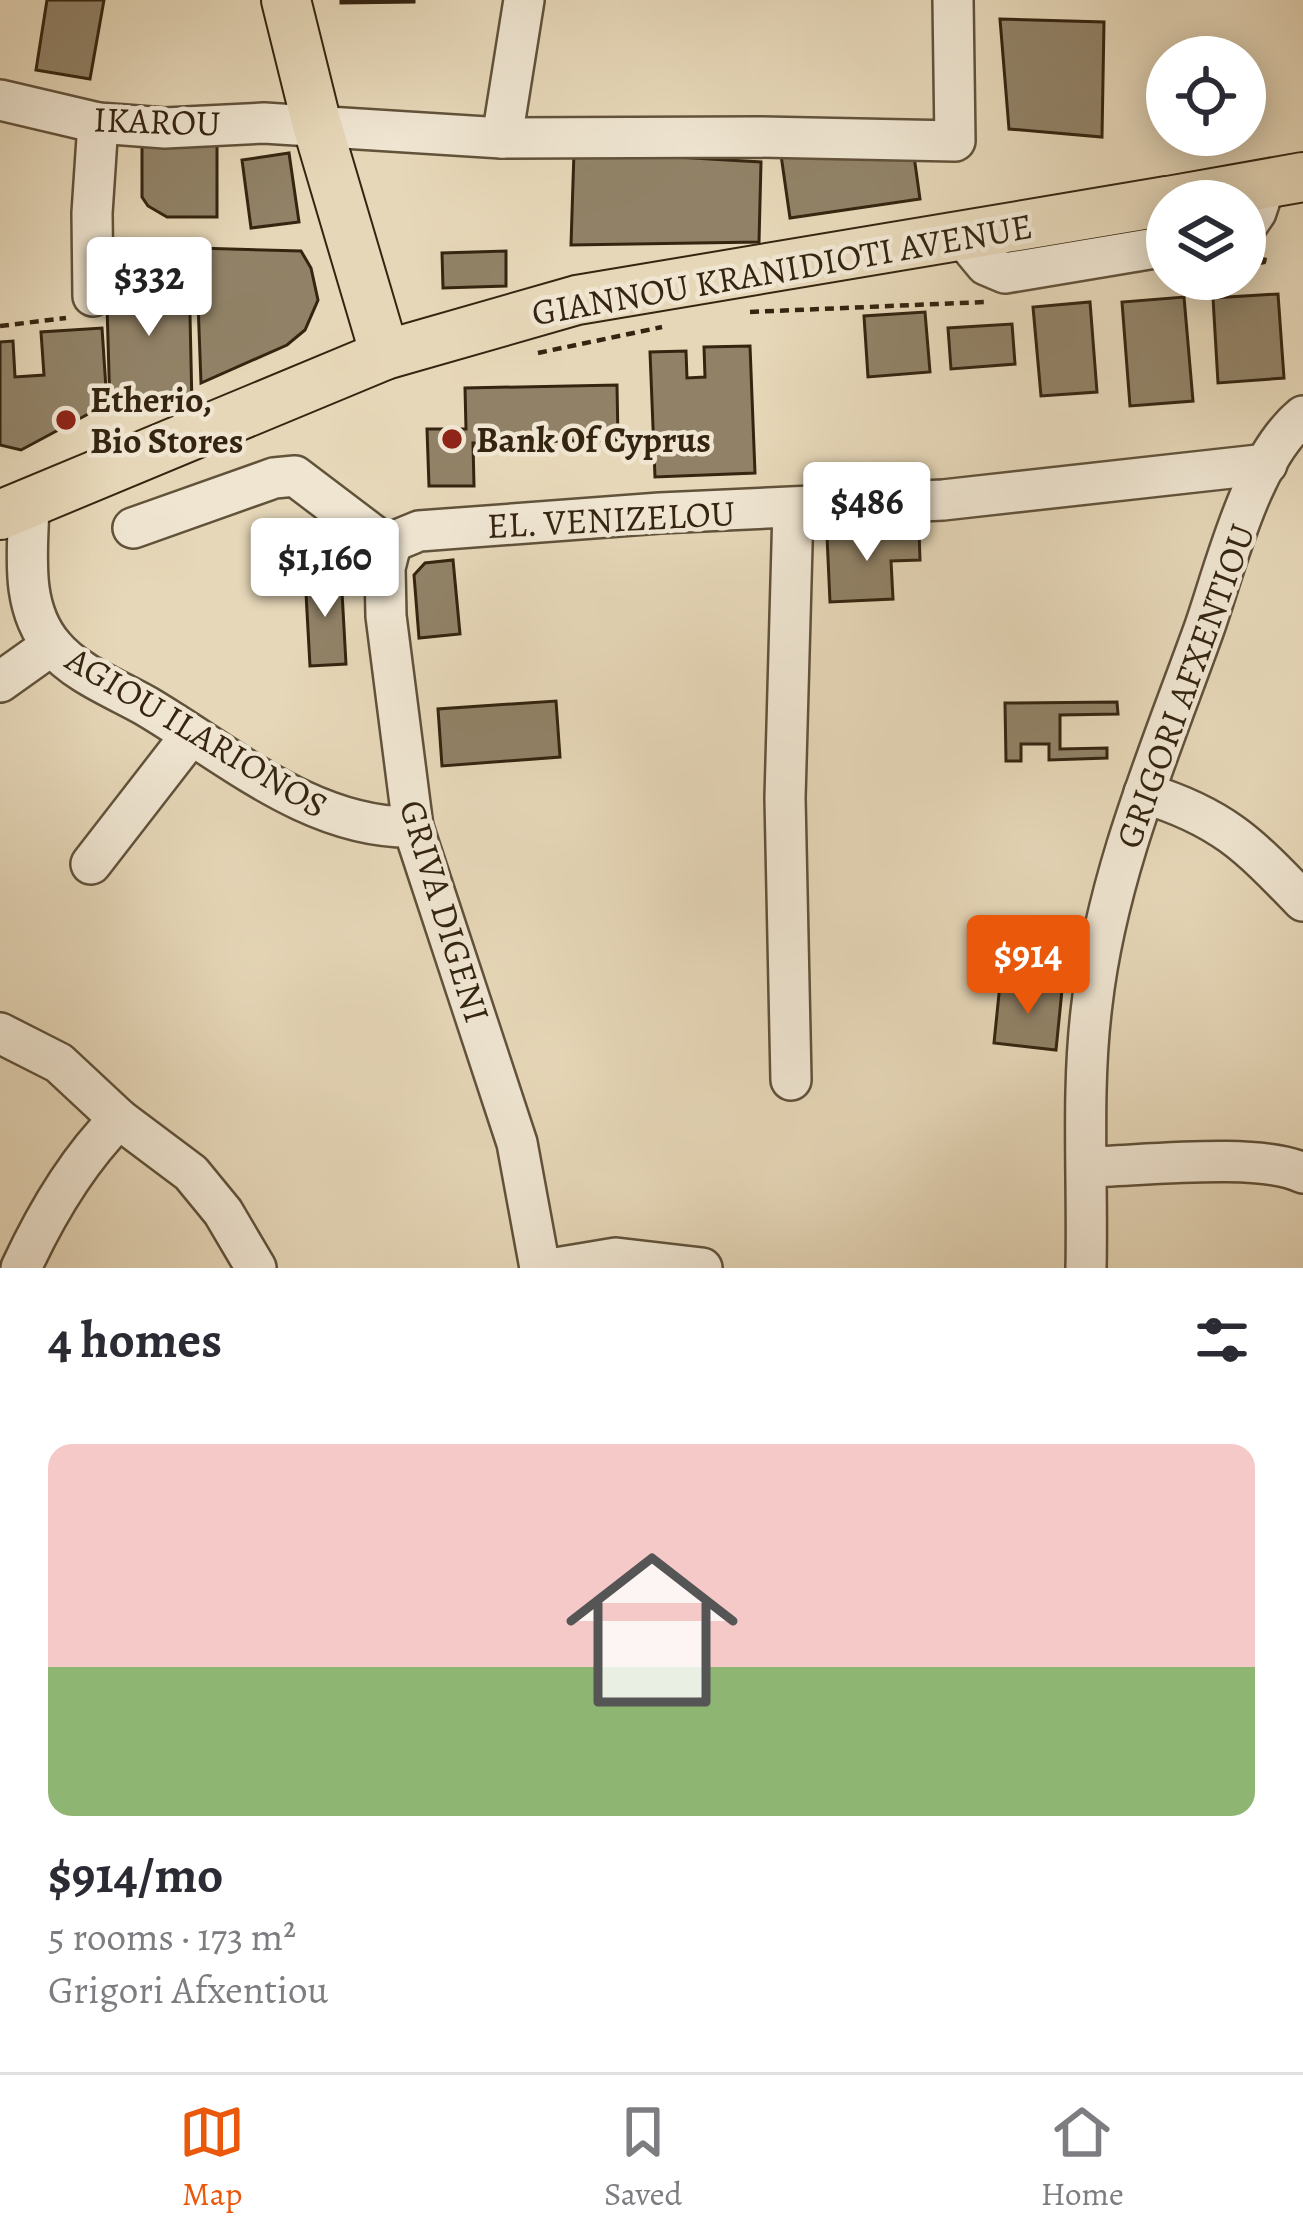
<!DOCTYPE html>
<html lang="en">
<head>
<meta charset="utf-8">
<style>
	body { margin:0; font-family:Alegreya,serif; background:#f2f2f3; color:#2b2b33; height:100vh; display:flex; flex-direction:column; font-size:45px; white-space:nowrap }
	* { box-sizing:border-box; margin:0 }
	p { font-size:39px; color:#7c7c81 }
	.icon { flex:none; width:66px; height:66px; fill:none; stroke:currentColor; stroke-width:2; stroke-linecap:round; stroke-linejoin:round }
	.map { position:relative; height:1268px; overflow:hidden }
	.drawer { display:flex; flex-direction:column; background:#fff; flex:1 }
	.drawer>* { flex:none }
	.buttons { position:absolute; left:1146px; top:36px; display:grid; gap:24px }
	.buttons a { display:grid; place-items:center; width:120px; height:120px; border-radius:50%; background:#fff; box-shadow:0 6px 30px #0003; font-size:60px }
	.price { position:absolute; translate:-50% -102px; padding:0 27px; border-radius:12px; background:#fff; color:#222; font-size:39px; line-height:78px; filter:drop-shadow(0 3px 6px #0008) }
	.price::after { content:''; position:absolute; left:50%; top:72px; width:36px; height:27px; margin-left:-18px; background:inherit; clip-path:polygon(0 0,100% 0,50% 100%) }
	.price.active { background:#ea580c; color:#fff }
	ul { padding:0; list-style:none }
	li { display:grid; align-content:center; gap:24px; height:636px; padding:0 48px }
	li+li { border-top:3px solid #e1e1e2 }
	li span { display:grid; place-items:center; height:372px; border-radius:24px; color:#555 }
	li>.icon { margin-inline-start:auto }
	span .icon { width:216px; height:216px; fill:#fffc; stroke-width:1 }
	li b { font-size:51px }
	h2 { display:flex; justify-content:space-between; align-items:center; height:144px; padding:0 48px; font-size:51px }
	.tab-bar { display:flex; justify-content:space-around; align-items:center; height:168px; border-top:3px solid #e1e1e2; background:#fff; font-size:33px; color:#7c7c81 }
	.tab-bar a { display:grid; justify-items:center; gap:6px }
	.tab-bar .active { color:#ea580c }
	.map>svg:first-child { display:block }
	.building { fill:#918267; stroke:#352510; stroke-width:3 }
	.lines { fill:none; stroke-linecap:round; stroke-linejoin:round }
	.minor-casing { stroke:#61523a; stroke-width:44 }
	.major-casing { stroke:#352510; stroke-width:52 }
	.path { stroke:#352510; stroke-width:4.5; stroke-dasharray:9 6; stroke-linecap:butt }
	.minor { stroke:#efe5d1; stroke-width:39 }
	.major { stroke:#e6d7b8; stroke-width:48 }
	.poi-dot { fill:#8f2418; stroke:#efe5d1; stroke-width:4.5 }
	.labels { text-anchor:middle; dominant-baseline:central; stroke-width:9; stroke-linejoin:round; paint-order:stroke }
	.street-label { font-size:36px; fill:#352510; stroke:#efe5d1 }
	.poi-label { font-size:36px; font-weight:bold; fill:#352510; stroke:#efe5d1; text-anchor:start }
</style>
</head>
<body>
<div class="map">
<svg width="1303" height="1268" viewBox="0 0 1303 1268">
	<rect width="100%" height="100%" fill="#e6d7b8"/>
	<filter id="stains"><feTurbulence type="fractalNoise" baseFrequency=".00167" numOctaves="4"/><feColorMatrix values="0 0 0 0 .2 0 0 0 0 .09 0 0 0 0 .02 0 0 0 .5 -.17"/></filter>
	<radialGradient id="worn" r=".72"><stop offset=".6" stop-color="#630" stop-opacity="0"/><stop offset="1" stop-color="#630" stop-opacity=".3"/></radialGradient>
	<!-- building -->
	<g class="building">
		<path d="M47,0H104L90,79L36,70Z"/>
		<path d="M341,0H414V2L341,3Z"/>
		<path d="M1000,19L1104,22L1102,137L1009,129Z"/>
		<path d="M142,144H217V217H167L148,206L142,197Z"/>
		<path d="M574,151L761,162L759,242L571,245Z"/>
		<path d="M289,153L299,222L251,228L242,160Z"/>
		<path d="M781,155L914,156L920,199L790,218Z"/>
		<path d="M196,248L301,251L311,268L318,300L305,330L287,345L201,383Z"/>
		<path d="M506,251V286L443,288L442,253Z"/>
		<path d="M189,270L192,406L110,408L106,272Z"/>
		<path d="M1278,294L1284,378L1218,383L1213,298Z"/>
		<path d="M1184,297L1193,401L1130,406L1122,302Z"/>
		<path d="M1090,302L1097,392L1041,396L1033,307Z"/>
		<path d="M925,312L930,372L868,377L864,316Z"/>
		<path d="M1012,324L1015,364L951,369L948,328Z"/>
		<path d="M102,328L107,404L21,450L0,445V342L13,341L15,377L44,375L41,332Z"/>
		<path d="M750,346L755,473L655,477L650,352L686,351L687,378L705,377L704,347Z"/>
		<path d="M617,385L618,440L473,443L474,486H429L427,429H466L465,388Z"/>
		<path d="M919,532L920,560L891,561L893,599L830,602L827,536Z"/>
		<path d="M453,560L460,634L419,638L414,575L425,563Z"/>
		<path d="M341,574L346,664L310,666L305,575Z"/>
		<path d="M556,701L560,757L442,766L438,709Z"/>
		<path d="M1117,702L1118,714L1060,715V749L1107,748V758L1049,760V744H1021V761H1006L1005,703Z"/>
		<path d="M1000,984L1062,990L1056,1050L994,1043Z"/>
	</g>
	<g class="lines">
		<defs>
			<g id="minor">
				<path d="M0,100L98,123L165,128L264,123L502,138L758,137L955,141L953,0"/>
				<path d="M502,138L524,0"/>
				<path d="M1245,228L1256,212L1265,185"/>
				<path d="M962,236L986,265L1005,273L1167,246"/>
				<path d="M93,296L92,213L98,123"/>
				<path d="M29,503C28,551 19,606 53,646C75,673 116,689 146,706C229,755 312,829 413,827"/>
				<path d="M133,528L274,478L295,476L390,548"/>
				<path d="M390,548L397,540L419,531L660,513L943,500L1267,464"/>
				<path d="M390,548L385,568L386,616L413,827L517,1143L540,1268"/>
				<path d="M0,682L52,645"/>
				<path d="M1144,793C1222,817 1248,844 1303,901"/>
				<path d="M91,864L191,735"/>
				<path d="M0,1033L59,1063L119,1119L191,1173L223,1212L256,1268"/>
				<path d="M791,1080L785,798L793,509"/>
				<path d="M1088,1167C1140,1166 1260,1152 1303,1173"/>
				<path d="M21,1268C46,1214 77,1161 119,1119"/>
				<path d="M556,1268L616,1258L702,1268"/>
				<path d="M1086,1268C1088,1181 1081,1090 1092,1004C1107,874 1160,751 1204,629C1226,566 1251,459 1303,416"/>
			</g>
			<g id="major">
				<path d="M286,0L317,125L385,355"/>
				<path d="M1168,201L1303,177"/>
				<path d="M0,515L385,355L577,300L1167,201"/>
			</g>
		</defs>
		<!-- minor casing -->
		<use href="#minor" class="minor-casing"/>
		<!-- major casing -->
		<use href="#major" class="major-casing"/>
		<!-- path -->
		<g class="path">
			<path d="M1245,266L1264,262L1265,257"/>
			<path d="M750,312L984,302"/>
			<path d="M0,326L66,318"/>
			<path d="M538,353L662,327"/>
		</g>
		<!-- minor -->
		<use href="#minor" class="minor"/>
		<!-- major -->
		<use href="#major" class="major"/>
	</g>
	<!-- markers -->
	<g class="poi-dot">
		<circle cx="66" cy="420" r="12"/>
		<circle cx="452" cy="439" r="12"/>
	</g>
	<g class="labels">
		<!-- street labels -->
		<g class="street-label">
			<text transform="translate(157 121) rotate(2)">IKAROU</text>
			<text transform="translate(782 269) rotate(-10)">GIANNOU KRANIDIOTI AVENUE</text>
			<text transform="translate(611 519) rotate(-3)">EL. VENIZELOU</text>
			<text transform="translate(1185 686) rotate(-70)">GRIGORI AFXENTIOU</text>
			<text transform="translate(197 732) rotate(31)">AGIOU ILARIONOS</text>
			<text transform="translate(445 911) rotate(73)">GRIVA DIGENI</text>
		</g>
		<!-- poi labels -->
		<g class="poi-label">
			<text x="90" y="399">Etherio,<tspan x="90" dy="41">Bio Stores</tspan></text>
			<text x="476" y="439">Bank Of Cyprus</text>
		</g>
	</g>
	<rect width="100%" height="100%" filter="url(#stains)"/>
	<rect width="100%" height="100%" fill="url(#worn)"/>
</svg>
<div class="buttons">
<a><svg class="icon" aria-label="locate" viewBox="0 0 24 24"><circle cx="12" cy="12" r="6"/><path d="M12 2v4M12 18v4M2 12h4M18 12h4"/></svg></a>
<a><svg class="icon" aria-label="layers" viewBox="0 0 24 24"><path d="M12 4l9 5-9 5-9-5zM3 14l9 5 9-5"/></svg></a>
</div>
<b class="price" style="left:149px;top:339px">$332</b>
<b class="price" style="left:867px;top:564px">$486</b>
<b class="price" style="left:325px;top:620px">$1,160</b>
<b class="price active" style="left:1028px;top:1017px">$914</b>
</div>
<section class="drawer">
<h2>4 homes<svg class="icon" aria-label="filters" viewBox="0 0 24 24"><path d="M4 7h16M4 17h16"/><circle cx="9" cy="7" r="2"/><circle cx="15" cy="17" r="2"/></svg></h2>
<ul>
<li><span style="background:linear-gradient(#f6c9c9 60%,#8fb573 0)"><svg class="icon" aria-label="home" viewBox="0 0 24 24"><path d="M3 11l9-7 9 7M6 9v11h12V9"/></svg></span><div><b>$914/mo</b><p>5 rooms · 173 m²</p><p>Grigori Afxentiou</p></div></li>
</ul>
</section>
<nav class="tab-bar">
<a class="active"><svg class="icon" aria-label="map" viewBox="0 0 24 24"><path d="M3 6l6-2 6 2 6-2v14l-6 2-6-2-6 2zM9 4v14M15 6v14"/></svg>Map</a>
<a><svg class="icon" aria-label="saved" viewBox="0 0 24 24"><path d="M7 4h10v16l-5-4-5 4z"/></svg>Saved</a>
<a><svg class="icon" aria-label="home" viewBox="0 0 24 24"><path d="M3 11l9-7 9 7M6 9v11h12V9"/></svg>Home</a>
</nav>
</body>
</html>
